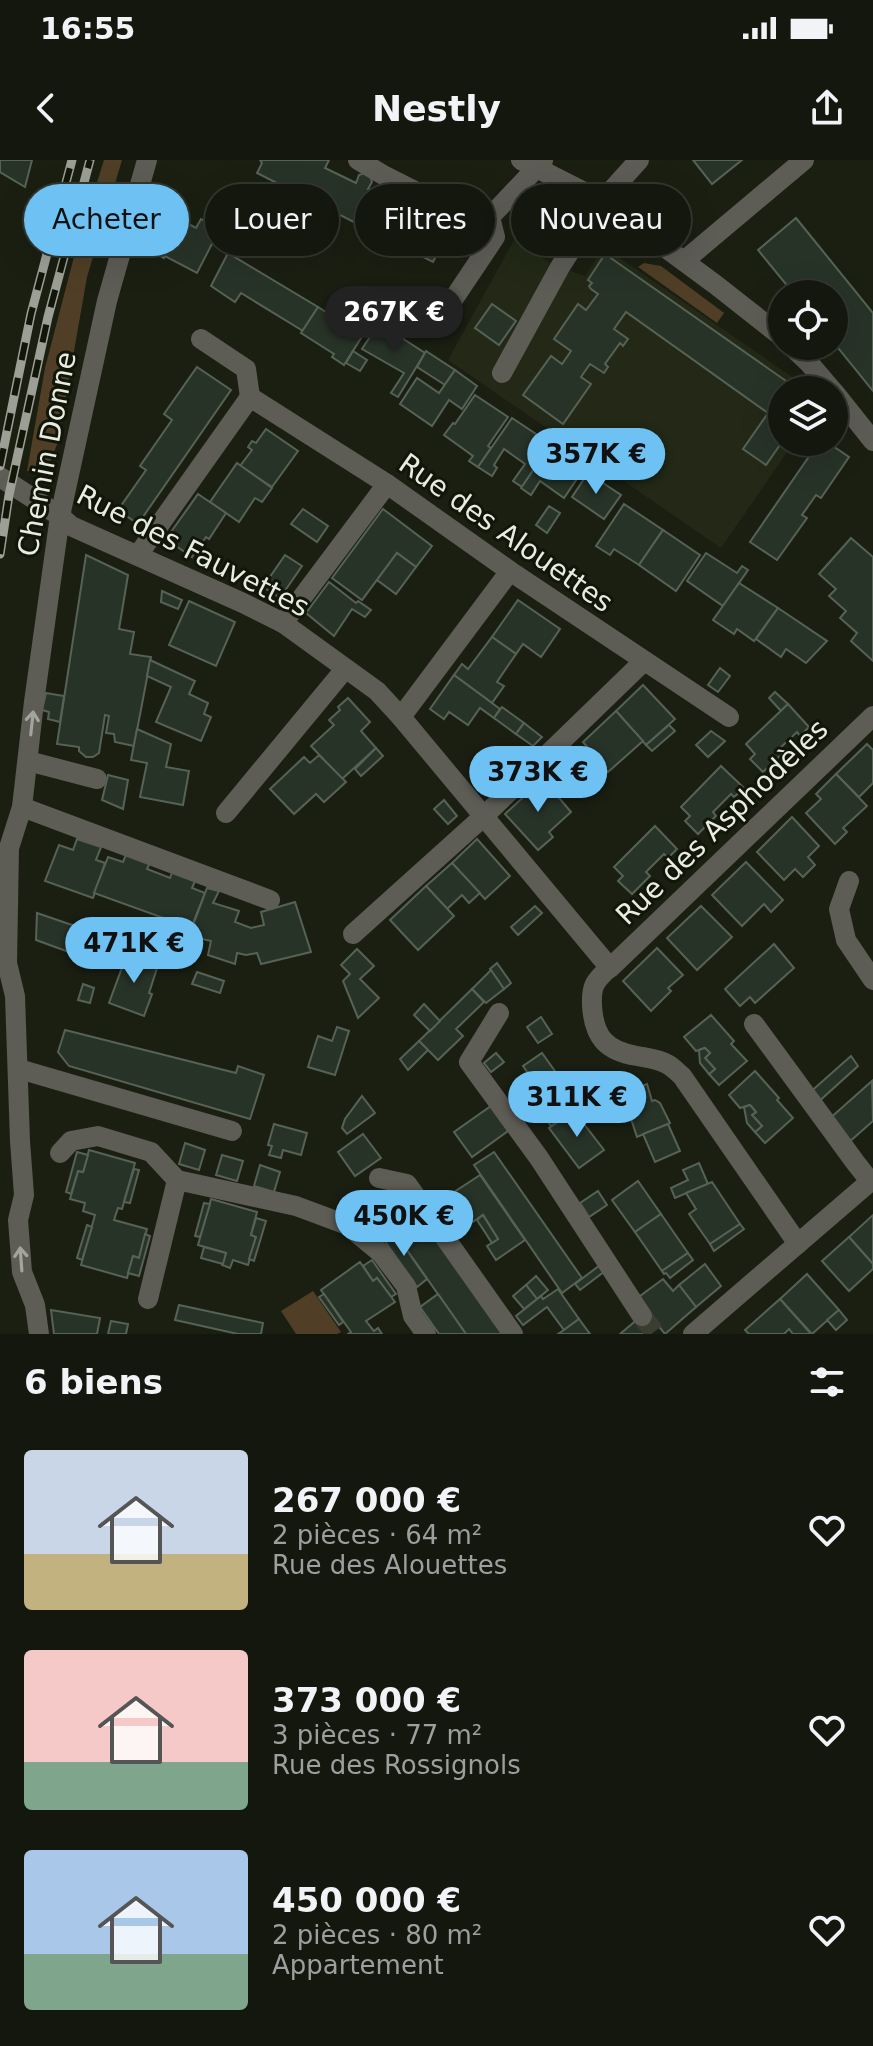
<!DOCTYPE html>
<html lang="fr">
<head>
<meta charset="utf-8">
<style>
	body { margin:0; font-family:"DejaVu Sans",sans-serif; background:#1d2017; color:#f1f3f6; height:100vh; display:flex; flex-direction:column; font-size:30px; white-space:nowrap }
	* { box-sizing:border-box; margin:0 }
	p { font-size:26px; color:#9d9f9e }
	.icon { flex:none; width:44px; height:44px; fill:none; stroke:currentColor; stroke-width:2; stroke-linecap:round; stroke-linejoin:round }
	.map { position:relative; height:1174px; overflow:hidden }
	.drawer { display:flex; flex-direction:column; background:#14170e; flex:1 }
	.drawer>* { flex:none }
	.banner { position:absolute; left:24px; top:24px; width:826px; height:72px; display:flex; gap:16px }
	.fabs { position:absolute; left:768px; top:120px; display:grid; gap:16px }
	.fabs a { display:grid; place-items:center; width:80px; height:80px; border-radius:50%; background:#14170e; box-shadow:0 8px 32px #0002,0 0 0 2px #33362e; font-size:40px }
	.price { position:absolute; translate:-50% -68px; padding:0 18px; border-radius:28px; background:#6dc2f3; color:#111; font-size:26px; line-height:52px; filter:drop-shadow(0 2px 4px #0008) }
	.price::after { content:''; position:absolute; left:50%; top:48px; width:24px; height:18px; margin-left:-12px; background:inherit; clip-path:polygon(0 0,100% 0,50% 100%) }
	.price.active { background:#222; color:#fff }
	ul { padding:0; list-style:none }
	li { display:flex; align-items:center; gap:24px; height:200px; padding:0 24px }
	li span { display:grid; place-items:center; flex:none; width:224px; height:160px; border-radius:8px; color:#555 }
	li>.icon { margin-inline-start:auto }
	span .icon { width:96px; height:96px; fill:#fffc; stroke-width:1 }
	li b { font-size:34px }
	h2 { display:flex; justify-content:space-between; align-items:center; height:96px; padding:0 24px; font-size:34px }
	.pill { padding:0 28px; border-radius:36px; background:#14170e; box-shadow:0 8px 32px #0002,0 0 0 2px #33362e; font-size:28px; line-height:72px }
	.pill.active { background:#6dc2f3; color:#111 }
	.status { display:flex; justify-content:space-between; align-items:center; height:56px; padding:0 40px; background:#14170e; direction:ltr }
	.status svg { height:22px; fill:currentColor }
	header { display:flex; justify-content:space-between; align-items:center; height:104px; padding:0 24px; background:#14170e; font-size:36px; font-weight:600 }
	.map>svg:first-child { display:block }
	.built { fill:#232916 }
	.green { fill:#503f26 }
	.building { fill:#283328; stroke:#566256; stroke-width:2 }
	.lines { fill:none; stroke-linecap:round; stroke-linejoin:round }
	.minor-tunnel { stroke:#3a3e31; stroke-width:20; stroke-dasharray:20 10; stroke-linecap:butt }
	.minor { stroke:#5d5c55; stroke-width:20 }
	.rail-casing { stroke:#9c9f95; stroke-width:9 }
	.rail { stroke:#121609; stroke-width:6; stroke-dasharray:18; stroke-linecap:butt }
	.oneway { stroke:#a3a49c }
	.labels { text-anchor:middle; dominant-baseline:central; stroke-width:6; stroke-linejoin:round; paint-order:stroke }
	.street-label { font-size:28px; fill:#e9ece3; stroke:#121609 }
</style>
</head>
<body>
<div class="status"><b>16:55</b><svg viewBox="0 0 49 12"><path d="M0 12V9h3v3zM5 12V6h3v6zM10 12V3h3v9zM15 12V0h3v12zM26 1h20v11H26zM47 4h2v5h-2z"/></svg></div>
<header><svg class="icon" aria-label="back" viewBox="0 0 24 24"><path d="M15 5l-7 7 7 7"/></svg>Nestly<svg class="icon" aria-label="share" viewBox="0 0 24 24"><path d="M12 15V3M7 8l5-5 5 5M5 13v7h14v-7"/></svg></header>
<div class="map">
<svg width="873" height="1174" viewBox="0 0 873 1174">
	<rect width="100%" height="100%" fill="#1b1f12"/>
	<!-- built -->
	<path class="built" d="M514,80L552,104L585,116L604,87L811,230H782V282H794L721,388L448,200Z"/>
	<!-- green -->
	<g class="green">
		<path d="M104,0H122L87,117L58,282L50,302L37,313L27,311L45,208L75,93Z"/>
		<path d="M644,103L661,106L724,153L717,163L638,107Z"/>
		<path d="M313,1131L341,1172L337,1174H296L281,1151Z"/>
	</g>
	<!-- building -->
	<g class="building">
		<path d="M0,0H32L25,27L0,12Z"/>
		<path d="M260,0H329L325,8L356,23L359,15L365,13L370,16L372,22L368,29L449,70L433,102L257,13L262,3Z"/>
		<path d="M693,0H742L712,24Z"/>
		<path d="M170,54L196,68L201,59L236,79L230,89L214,80L197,113L165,96L164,98L150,90Z"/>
		<path d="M796,58L873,153V231L834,183V134H794L758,90Z"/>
		<path d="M228,93L318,147L303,171L241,133L235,142L211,126Z"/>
		<path d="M605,94L796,228L794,230H782V282L766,305L743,289L768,253L626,152L614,169L628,179L623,186L620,183L605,204L608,207L604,213L590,204L581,217L591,224L563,264L523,235L551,196L562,204L571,191L554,179L578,144L586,150L598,134L591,129L589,126L592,123L588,120Z"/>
		<path d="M492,144L516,161L499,185L475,168Z"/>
		<path d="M318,147L363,175L344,205L332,197L334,194L301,173Z"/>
		<path d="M379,163L425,193L398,237L391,233L404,213L362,189Z"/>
		<path d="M353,191L367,200L360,211L346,203Z"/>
		<path d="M426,191L455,210L445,225L417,207Z"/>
		<path d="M197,207L231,230L138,364L118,350L146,310L140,306L172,260L164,254Z"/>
		<path d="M455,210L477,226L462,249L449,240L432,266L400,244L417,218L439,233Z"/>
		<path d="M475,235L508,257L488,286L491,288L478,307L469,301L473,296L444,275L453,263L455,264Z"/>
		<path d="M512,258L551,284L522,327L513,321L525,304L504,289L494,305L497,308L492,316L478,307Z"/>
		<path d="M266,269L298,291L272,327L240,306L252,290L248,287L252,281L256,283Z"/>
		<path d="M819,282H827L849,297L821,338L816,335L802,355L807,358L777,400L750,382Z"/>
		<path d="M550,286L578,305L583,297L589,301L564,338L540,321L531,335L521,328Z"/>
		<path d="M237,303L272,328L262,342L255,338L239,362L210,342Z"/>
		<path d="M588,313L621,335L604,359L572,337Z"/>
		<path d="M198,334L226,353L209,379L206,377L192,397L166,379Z"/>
		<path d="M624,344L663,370L639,405L614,389L610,395L596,386Z"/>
		<path d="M549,346L560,353L547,373L536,365Z"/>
		<path d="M303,349L328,366L317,382L291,364Z"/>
		<path d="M383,349L432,386L416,407L397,393L362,440L332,418Z"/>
		<path d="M663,370L700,395L676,431L639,405Z"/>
		<path d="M851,378L873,397V501L851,481L857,473L840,458L846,451L829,436L836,429L819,414Z"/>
		<path d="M397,393L416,407L396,434L377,420Z"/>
		<path d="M706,393L737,413L742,406L748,410L723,446L687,421Z"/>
		<path d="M86,395L128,415L119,469L134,472L130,494L151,497L134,586L115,582L114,574L106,573L109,556L105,555L99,593L93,597H86L79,591V587L57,584Z"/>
		<path d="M285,395L302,406L280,438L263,427Z"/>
		<path d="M329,422L356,443L358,441L371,450L365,457L352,449L334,476L306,453Z"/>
		<path d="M739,423L778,448L754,481L737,469L734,474L713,460Z"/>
		<path d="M162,431L182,440L178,449L161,442Z"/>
		<path d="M518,440L560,469L541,497L523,484L516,494L492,477Z"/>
		<path d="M189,441L235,462L216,506L169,485Z"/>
		<path d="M778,448L827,481L806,503L786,489L781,497L756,479Z"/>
		<path d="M492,477L516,494L497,522L504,526L492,543L454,515L462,504L468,509Z"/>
		<path d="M150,500L195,521L189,534L208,543L204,554L211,557L201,581L156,562L171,527L147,516Z"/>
		<path d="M720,508L730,516L718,532L708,525Z"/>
		<path d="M454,515L500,549L494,558L480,548L468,565L449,552L444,559L430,549Z"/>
		<path d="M643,525L675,559L646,585L616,551Z"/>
		<path d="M775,532L788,544L781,551L769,538Z"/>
		<path d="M46,533L64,536L60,562L48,559L49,552L42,550Z"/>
		<path d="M348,538L370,562L361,571L376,588L342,619L311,586L334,565L329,560L340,550L338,547Z"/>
		<path d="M788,544L809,567L800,576L797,572L778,590L782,594L763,612L750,599L755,594L746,584Z"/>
		<path d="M502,547L524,563L516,574L494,558Z"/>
		<path d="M616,551L643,581L608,612L583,582Z"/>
		<path d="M524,563L542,577L533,586L516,574Z"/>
		<path d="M669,565L675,571L652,591L646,585Z"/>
		<path d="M137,569L171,584L166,607L189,611L183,645L140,637L147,603L131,600Z"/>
		<path d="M711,571L725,581L708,597L696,585Z"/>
		<path d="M867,584L873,590V623L859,637L836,614Z"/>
		<path d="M376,588L383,596L361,616L355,609Z"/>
		<path d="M572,592L593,614L574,632L570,627L558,637L543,619Z"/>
		<path d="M319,595L346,622L324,642L316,634L294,654L270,629L304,597L310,603Z"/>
		<path d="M721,606L744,628L734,637L731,634L713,652L716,656L698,674L685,661L690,656L681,647Z"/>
		<path d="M836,614L867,646L843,668L847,672L835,684L806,653L821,639L816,634Z"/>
		<path d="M108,615L128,620L123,649L102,640Z"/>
		<path d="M543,619L571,652L549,672L553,677L538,690L505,654Z"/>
		<path d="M444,640L457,656L448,664L434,649Z"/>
		<path d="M792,657L819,686L808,697L815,705L803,717L795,709L784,720L757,692Z"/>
		<path d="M655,666L677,689L668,698L664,694L646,712L650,716L632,734L618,721L623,716L614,707Z"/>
		<path d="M77,679L101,687L96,700L105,703L93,738L45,721L59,685L73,690Z"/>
		<path d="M477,679L510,716L485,739L452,703Z"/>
		<path d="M127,692L151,700L147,709L170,718L173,710L196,719L192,728L205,733L191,768L94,733L108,697L123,702Z"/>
		<path d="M746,702L783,740L771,752L764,744L742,766L712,735Z"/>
		<path d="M452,703L480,733L469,743L462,735L447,749L426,726Z"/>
		<path d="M426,726L454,756L418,790L390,760Z"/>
		<path d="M207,728L219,731L213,743L239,751L235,762L251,768L264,765L261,752L295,742L311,792L261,804L257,793L246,795L237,793L235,804L208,795L211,781L189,776Z"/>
		<path d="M535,746L542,753L518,775L511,767Z"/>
		<path d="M701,746L732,777L697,810L667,778Z"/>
		<path d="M37,753L119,781L110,807L36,780Z"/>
		<path d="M774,784L794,808L755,843L750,837L740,846L725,829Z"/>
		<path d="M657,788L683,815L668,828L671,831L651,851L623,821Z"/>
		<path d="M357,789L374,806L360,819L379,838L358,858L343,821L350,814L341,805Z"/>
		<path d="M127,794L158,805L149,833L152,834L144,856L109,843Z"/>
		<path d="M497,803L511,823L504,829L490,809Z"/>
		<path d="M491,810L504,829L486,843L472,829Z"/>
		<path d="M197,812L224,821L220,833L192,824Z"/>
		<path d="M83,824L94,828L90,843L78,840Z"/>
		<path d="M472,829L484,842L456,869L463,876L438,900L419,881Z"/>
		<path d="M424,844L440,861L430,871L414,855Z"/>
		<path d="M711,855L734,881L731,884L747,901L719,925L709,914L715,909L705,898L710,893L705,888L696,891L684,877Z"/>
		<path d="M541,857L552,874L538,883L527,867Z"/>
		<path d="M337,867L349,871L335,915L308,907L318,876L332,881Z"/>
		<path d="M65,870L236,913L238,906L264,915L250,959L69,906L58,892Z"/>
		<path d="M419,881L428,890L408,910L400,899Z"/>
		<path d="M705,888L710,893L705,898L715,909L709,914L700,903L699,890Z"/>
		<path d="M496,893L504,902L491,912L484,903Z"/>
		<path d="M542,893L580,946L551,966L532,938L521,946L511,930L530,916L523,906Z"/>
		<path d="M851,896L858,906L816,944L808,934Z"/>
		<path d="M755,911L779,938L777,940L793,958L765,983L755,972L762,966L752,955L756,952L750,945L740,948L729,935Z"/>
		<path d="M872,921L873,961L848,983L828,960Z"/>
		<path d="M634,923L637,928L647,924L652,941L655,940L660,943L670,963L637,977L627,947L619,950L611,933Z"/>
		<path d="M362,936L375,953L347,974L342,968L345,959Z"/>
		<path d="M750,945L756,952L752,955L762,966L755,972L747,963L744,947Z"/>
		<path d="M491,946L508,971L472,997L454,972Z"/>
		<path d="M574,951L604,990L579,1008L549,968Z"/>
		<path d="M274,964L307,973L301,995L283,990L281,998L269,995L272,986L268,985Z"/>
		<path d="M668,964L680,991L655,1002L643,974Z"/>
		<path d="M363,974L381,998L355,1016L338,992Z"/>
		<path d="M185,983L205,990L199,1010L179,1004Z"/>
		<path d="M89,990L135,1003L122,1049L118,1048L114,1060L147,1069L139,1098L133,1096L127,1118L81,1105L95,1055L83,1051L85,1043L70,1039L78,1011L83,1012Z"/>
		<path d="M77,992L88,995L83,1012L78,1011L71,1034L66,1032Z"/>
		<path d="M494,992L582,1118L562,1133L474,1005Z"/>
		<path d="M222,995L243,1001L237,1021L216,1015Z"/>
		<path d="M699,1003L708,1024L675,1038L671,1028L688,1020L683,1010Z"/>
		<path d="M260,1005L280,1012L274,1032L254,1026Z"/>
		<path d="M134,1009L139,1010L130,1043L124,1042Z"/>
		<path d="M480,1015L525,1080L496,1100L487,1086L498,1079L483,1055L468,1065L448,1036Z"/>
		<path d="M638,1021L661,1054L635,1072L612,1040Z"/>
		<path d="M712,1022L740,1064L710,1084L689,1054L696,1049L686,1033Z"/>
		<path d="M598,1031L607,1045L589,1057L580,1043Z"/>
		<path d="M211,1039L257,1052L251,1075L256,1077L248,1105L233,1100L230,1108L222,1105L226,1093L198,1085Z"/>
		<path d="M204,1043L210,1044L200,1077L195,1076Z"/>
		<path d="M414,1046L503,1174H466L388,1063Z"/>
		<path d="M661,1054L688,1093L662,1111L635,1072Z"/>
		<path d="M483,1055L498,1079L492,1083L477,1060Z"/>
		<path d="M873,1055V1104L849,1077Z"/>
		<path d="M256,1058L266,1061L254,1101L249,1099L256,1077L251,1075Z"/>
		<path d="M740,1064L744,1069L714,1091L710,1084Z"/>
		<path d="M87,1065L92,1067L82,1100L77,1098Z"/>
		<path d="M392,1069L427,1119L417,1127L382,1077Z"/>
		<path d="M145,1074L150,1076L139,1116L128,1113L133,1096L139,1098Z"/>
		<path d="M849,1077L873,1104V1109L849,1131L822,1101Z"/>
		<path d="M204,1087L226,1093L223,1104L201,1098Z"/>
		<path d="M688,1093L693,1100L670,1118L666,1113L664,1114L662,1111Z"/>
		<path d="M372,1100L396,1134L391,1137L377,1118L373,1121L363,1106Z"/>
		<path d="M360,1102L373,1121L377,1118L395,1142L366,1161L374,1171L378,1168L382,1174H348L351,1172L321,1130Z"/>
		<path d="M705,1104L721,1126L696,1147L679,1125Z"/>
		<path d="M600,1105L605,1111L580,1130L575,1124Z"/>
		<path d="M807,1114L839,1150L812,1174L780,1139Z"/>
		<path d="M536,1116L548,1130L537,1139L526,1125Z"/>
		<path d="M663,1119L673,1131L679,1125L696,1147L665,1174L636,1139Z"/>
		<path d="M526,1125L537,1139L524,1149L513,1136Z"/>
		<path d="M558,1129L579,1159L564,1170L547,1147L523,1165L516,1156L541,1136L543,1139Z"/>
		<path d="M324,1134L343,1162L339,1165L319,1137Z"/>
		<path d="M438,1134L466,1174H439L420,1147Z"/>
		<path d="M780,1139L811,1174H793L789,1169L784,1174H749L745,1170Z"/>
		<path d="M179,1145L263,1163L261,1174H238L175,1160Z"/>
		<path d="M51,1150L100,1158L97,1174H54Z"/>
		<path d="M839,1150L847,1160L836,1170L827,1160Z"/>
		<path d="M639,1158L651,1174H620Z"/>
		<path d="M579,1159L590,1174H558L564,1170Z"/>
		<path d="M111,1161L128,1164L126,1174H108Z"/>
	</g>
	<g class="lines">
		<!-- minor-tunnel -->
		<path class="minor-tunnel" d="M642,1156L656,1174"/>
		<!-- minor -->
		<g class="minor">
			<path d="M358,0L385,16L470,59L490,57L543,1"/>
			<path d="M521,0L602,41L716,125L782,177"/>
			<path d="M684,101L804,0"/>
			<path d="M434,168L495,77L490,57"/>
			<path d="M201,179L246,209L250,237"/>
			<path d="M791,186L809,203L832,230"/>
			<path d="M502,213L560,107L602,41L639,0"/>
			<path d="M834,232L873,281"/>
			<path d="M250,237L387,324L510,411L729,557"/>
			<path d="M0,317L60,356L71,366L243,443L283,463L377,531L401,557L610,808L873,556"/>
			<path d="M138,395L250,237"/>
			<path d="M283,463L387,324"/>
			<path d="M401,557L510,411"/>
			<path d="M28,601L97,619"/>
			<path d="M22,647L270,740"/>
			<path d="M226,653L345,509"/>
			<path d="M849,721L839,749L846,780L873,820"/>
			<path d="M353,774L483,657L644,501"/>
			<path d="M609,808C595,821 591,825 592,846C594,877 606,891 637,896C647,898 658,899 667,904C673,907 677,912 682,916L798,1084"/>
			<path d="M499,853L469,902L539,998L642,1156"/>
			<path d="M754,864L855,1002L870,1021"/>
			<path d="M19,909L232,971"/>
			<path d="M60,993L71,981L98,976L151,992L177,1020L148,1139"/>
			<path d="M379,1018L407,1024L513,1174"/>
			<path d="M177,1020L296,1046L347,1065L381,1093L406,1126L413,1156L426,1174"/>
			<path d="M39,1174L35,1145L22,1112L18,1060L24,1035L20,981L15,836L7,803L9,688L22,647L34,542L60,356L107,141L147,0"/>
			<path d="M693,1174L873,1019"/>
		</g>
		<defs>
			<g id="rail">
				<path d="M0,306L31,154L72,0"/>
				<path d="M0,394L9,335L48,157L90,0"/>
			</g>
		</defs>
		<!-- rail casing -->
		<use href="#rail" class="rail-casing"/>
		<!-- rail -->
		<use href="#rail" class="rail"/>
	</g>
	<!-- one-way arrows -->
	<defs><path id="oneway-shaft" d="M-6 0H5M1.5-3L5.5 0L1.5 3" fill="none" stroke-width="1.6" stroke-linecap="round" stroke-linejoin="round" transform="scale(2)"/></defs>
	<g class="oneway">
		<use href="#oneway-shaft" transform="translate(32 563) rotate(-84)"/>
		<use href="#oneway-shaft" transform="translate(21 1099) rotate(-94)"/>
	</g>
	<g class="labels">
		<!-- street labels -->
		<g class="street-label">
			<text transform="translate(47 294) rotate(-79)">Chemin Donne</text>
			<text transform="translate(506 373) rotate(35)">Rue des Alouettes</text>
			<text transform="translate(193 391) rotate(27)">Rue des Fauvettes</text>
			<text transform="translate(722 662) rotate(-44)">Rue des Asphodèles</text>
		</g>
	</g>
</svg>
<div class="fabs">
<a><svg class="icon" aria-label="locate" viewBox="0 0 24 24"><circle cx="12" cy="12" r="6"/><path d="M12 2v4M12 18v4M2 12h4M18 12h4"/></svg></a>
<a><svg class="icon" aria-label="layers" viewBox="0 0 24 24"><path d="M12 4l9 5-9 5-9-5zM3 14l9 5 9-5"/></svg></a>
</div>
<b class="price active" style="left:394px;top:194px">267K €</b>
<b class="price" style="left:596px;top:336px">357K €</b>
<b class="price" style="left:538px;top:654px">373K €</b>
<b class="price" style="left:134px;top:825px">471K €</b>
<b class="price" style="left:577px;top:979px">311K €</b>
<b class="price" style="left:404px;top:1098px">450K €</b>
<div class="banner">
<a class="pill active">Acheter</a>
<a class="pill">Louer</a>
<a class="pill">Filtres</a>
<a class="pill">Nouveau</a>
</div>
</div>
<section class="drawer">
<h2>6 biens<svg class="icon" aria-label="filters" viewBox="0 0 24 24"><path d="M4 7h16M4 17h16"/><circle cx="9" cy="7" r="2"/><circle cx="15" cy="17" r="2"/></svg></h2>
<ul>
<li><span style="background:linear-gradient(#c9d6e8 65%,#c2b280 0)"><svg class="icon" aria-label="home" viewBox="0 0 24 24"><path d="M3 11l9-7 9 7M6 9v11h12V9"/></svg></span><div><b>267 000 €</b><p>2 pièces · 64 m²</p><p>Rue des Alouettes</p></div><svg class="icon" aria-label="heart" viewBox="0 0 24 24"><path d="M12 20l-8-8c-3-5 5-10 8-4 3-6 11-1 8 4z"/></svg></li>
<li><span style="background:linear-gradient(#f6c9c9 70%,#7fa58c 0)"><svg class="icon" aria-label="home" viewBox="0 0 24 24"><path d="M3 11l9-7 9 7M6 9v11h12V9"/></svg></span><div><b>373 000 €</b><p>3 pièces · 77 m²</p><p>Rue des Rossignols</p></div><svg class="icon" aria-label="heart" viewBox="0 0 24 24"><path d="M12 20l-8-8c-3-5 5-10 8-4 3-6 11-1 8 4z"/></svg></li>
<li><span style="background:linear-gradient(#a9c7e8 65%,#7fa58c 0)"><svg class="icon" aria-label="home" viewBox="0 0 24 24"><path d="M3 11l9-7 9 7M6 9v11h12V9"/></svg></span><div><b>450 000 €</b><p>2 pièces · 80 m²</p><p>Appartement</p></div><svg class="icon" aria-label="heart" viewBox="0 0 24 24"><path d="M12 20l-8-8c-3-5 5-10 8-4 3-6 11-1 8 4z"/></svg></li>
</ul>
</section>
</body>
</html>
